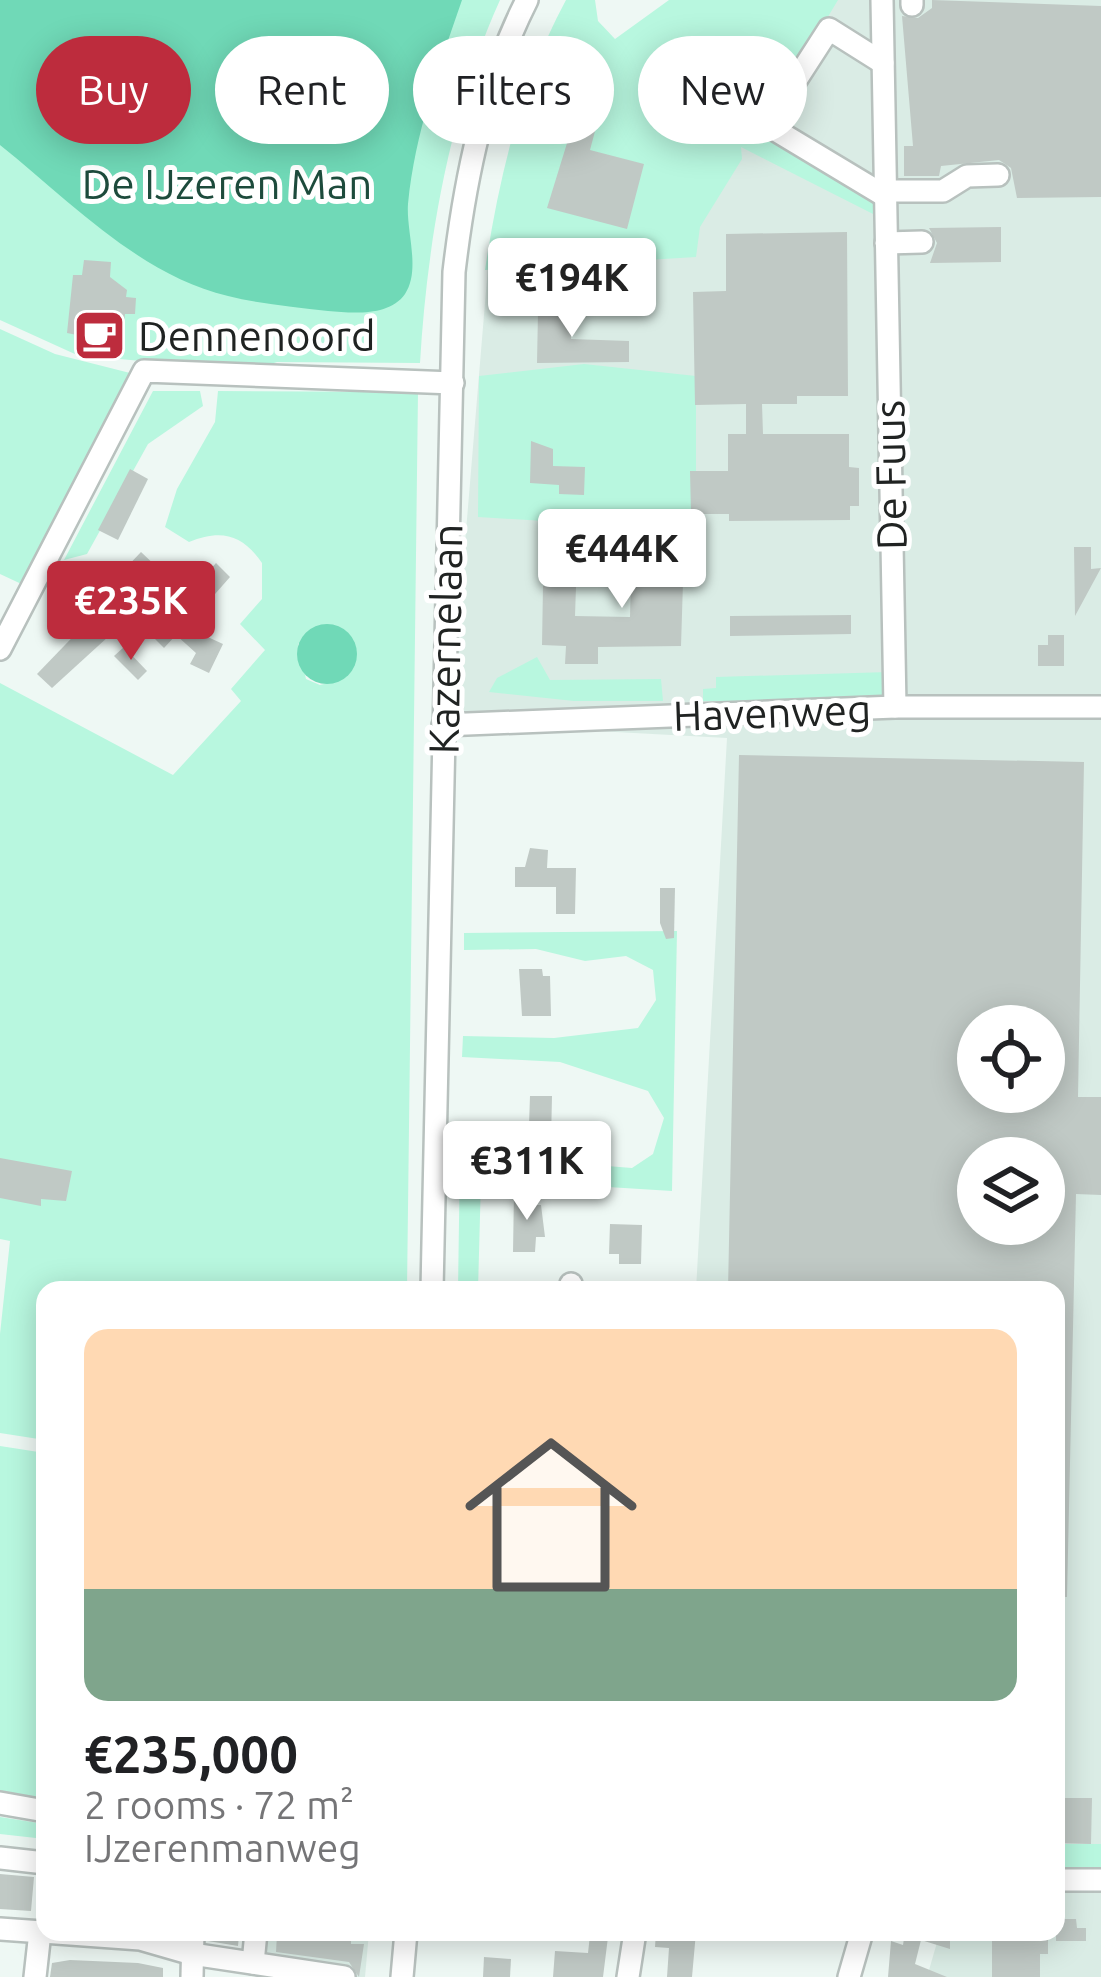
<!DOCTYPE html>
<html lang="en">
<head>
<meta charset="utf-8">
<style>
	body { margin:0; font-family:Ubuntu,sans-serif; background:#f2f2f2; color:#202124; height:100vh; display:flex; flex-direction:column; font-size:45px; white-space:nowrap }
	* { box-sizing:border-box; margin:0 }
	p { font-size:39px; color:#757577 }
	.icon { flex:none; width:66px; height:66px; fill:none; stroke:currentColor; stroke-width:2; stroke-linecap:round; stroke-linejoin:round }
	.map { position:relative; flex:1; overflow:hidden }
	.panel { position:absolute; left:36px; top:1281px; width:1029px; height:660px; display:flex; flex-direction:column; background:#fff; border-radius:24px; box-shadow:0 6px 30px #0003 }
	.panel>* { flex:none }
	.guide { position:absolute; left:36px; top:36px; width:1029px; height:108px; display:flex; gap:24px }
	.buttons { position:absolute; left:957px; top:1005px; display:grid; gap:24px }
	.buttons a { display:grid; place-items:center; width:108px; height:108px; border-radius:50%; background:#fff; box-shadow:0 6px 30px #0003; font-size:60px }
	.price { position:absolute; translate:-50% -102px; padding:0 27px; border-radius:12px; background:#fff; color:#222; font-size:39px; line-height:78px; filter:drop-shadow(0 3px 6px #0008) }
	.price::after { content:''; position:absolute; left:50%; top:72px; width:36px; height:27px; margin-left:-18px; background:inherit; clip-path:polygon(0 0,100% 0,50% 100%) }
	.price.selected { background:#bd2c3d; color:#fff }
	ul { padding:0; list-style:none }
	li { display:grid; align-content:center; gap:24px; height:636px; padding:0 48px }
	li span { display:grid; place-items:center; height:372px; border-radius:24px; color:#555 }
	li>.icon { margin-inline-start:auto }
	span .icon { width:216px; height:216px; fill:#fffc; stroke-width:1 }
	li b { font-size:51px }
	.pill { padding:0 42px; border-radius:54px; background:#fff; box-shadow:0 6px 30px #0003; font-size:42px; line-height:108px }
	.pill.selected { background:#bd2c3d; color:#fff }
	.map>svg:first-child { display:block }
	.built { fill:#daece5; fill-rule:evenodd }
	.green { fill:#b8f7df; fill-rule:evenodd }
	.water { fill:#70d9b7 }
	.building { fill:#c0c9c5; fill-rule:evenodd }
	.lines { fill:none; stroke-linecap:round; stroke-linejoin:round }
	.minor-casing { stroke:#b8c1be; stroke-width:26 }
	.minor { stroke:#fff; stroke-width:21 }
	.labels { text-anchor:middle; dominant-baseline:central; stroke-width:10; stroke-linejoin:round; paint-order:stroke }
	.park-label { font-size:42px; fill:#1d4b3c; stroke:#fff }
	.poi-label { font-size:42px; fill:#202322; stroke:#fff; text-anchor:start }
	.street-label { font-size:42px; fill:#202322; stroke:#fff }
</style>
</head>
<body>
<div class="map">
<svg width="1101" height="1977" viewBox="0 0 1101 1977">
	<rect width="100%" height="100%" fill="#eef8f4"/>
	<!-- built -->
	<g class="built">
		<path d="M822,0H1101V1977H927L940,1932H1056V1290H696L727,738L450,723L489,255ZM978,1026H1044V1092H978ZM978,1158H1044V1224H978Z"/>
		<path d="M265,1932H369L365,1977H339V1965L262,1958Z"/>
	</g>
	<!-- green -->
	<g class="green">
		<path d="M0,0H500C449,113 427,244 420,363L277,362L248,371L77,355L0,320Z"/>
		<path d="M566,0H595L598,21L615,39L669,0H838L760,130L884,199L877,216L741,147L742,159L700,227L696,257L485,270C499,177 521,83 566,0Z"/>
		<path d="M0,329L55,354L134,374L30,588L0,574Z"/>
		<path d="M584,364L696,376V548L658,546L624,526L478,517L479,376Z"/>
		<path d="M153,391H200L203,406L148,444L87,554L64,560Z"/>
		<path d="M218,391L418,392L407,1290H45V1440L0,1433V1334L10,1241L0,1239V683L173,775L241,701L231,689L265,650L240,624L262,599V563C242,534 221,529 189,542L165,527L177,489L215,422ZM326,625L336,681L320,685L306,679L298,644Z"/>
		<path d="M537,657L550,680L661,679L663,701H574L489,692L497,678Z"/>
		<path d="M889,672V700L703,701V689L716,688V677Z"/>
		<path d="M677,931L672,1191L481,1179L478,1290H458L460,1154L632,1168L653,1154L664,1118L648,1091L560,1062L462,1057L463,1036L554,1038L638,1028L656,1000L653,970L626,956L585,961L536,949L464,950V933Z"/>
		<path d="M0,1446L45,1453V1802L0,1797Z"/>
		<path d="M0,1817L45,1824V1839L0,1834Z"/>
		<rect x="1056" y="1844" width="45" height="25"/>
	</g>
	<!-- water -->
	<g class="water">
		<path d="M0,0H462C439,67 415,133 408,204C406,231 421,270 405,294C389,317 352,313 328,311C295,307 260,304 228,296C139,275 69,200 0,145Z"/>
		<circle cx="327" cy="654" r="30"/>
	</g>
	<!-- building -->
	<g class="building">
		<path d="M932,0L1101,6V197L1017,198L1011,168L999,160L941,166L939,176H904V146H913L902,16L918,18L932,8Z"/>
		<path d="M576,114L598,120L590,150L644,164L627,229L547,208Z"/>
		<path d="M1001,227V262L930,263L937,243L929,228Z"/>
		<path d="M847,232L848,396H797V404H762L763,434H849V467L859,468V506H850V520L729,521V514H691L690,471H728V434H746V404L695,405L693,292L726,291V234Z"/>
		<path d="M84,260L111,262L110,277L127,290L126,297L136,298L135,314H125L122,344L67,333L73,275H82Z"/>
		<path d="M547,296L564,297V314H572L571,339L629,341V362L537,363L538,312H543Z"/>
		<path d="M531,441L553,449V466L585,467L584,495L559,494V485L530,483Z"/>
		<path d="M130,469L148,479L118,540L98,530Z"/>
		<path d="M632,545L684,550L681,646L598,647V664H565L566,646L542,645L543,586L576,587L575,616L630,617Z"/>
		<path d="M1074,547H1091V569L1101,568L1075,616Z"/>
		<path d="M141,552L179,588L203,566L209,571L216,563L230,577L186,627L223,644L209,673L190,664L196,653L176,635L164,648L147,631L159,619L157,613H165L122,572Z"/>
		<path d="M851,615V634L730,636V616Z"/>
		<path d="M91,618L109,636L52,688L37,674Z"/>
		<path d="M1048,635H1064V666H1038V645H1048Z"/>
		<path d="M124,647L147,671L138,680L114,656Z"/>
		<path d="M739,755L1084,762L1078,1097H1101V1195L1076,1194L1067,1597H1056V1290H728ZM978,1026H1044V1092H978ZM978,1158H1044V1224H978Z"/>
		<path d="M530,848L548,850L547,868H576L575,914H556V887H515V867H525Z"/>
		<path d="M660,888H675L674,938L666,939L660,923Z"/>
		<path d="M519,969H542L543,976H550L551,1016H522Z"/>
		<path d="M530,1096H552L551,1141L520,1140L521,1125H529Z"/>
		<path d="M0,1158L72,1171L66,1201L41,1199V1206L0,1198Z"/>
		<path d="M514,1192L535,1193L534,1205H541L545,1237H536L535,1252H513Z"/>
		<path d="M610,1224L642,1225L641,1264H619V1254H609Z"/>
		<path d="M1056,1798H1092L1091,1844L1056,1843Z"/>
		<path d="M0,1874L34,1877L31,1911L0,1909Z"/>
		<path d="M1056,1919H1076L1077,1928H1086V1941H1056Z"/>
		<path d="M231,1932L239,1935L238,1946L208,1941V1933Z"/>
		<path d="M298,1932V1939L327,1941L328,1932H351V1944H364L359,1977L349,1962L276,1952L277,1934Z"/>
		<path d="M656,1932H696L692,1977H667L669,1948L655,1947Z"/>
		<path d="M905,1932H950V1949L921,1940L915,1964L947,1977H888L891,1941L903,1945Z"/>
		<path d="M992,1932H1048V1954H1040V1977H992Z"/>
		<path d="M590,1935L608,1937L603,1977H553L555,1951L588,1953Z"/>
		<path d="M484,1957L511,1959L510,1977H483Z"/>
		<path d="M70,1960L138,1963L163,1968V1977H50L52,1963Z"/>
	</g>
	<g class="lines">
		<defs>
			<g id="minor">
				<path d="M882,0L895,707"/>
				<path d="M912,5V0"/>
				<path d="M883,63L829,29L767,125L885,196"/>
				<path d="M885,191H943L967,176L998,175"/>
				<path d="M886,243L922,242"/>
				<path d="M0,649L144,371L453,383"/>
				<path d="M443,725L895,707H1101"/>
				<path d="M432,1290L454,272C465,178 484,85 527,0"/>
				<path d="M571,1290V1284"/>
				<path d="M0,1803L45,1811"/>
				<path d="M0,1858L45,1863"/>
				<path d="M1056,1880H1101"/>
				<path d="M0,1929L140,1939L192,1954L344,1977"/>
				<path d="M253,1963L256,1932"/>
				<path d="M35,1977L40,1932"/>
				<path d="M192,1977L193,1932"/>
				<path d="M402,1977L406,1932"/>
				<path d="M628,1977L635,1932"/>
				<path d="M849,1977L862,1932"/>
			</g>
		</defs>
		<!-- minor casing -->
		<use href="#minor" class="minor-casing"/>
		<!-- minor -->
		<use href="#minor" class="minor"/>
	</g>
	<!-- icons -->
	<defs>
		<symbol id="cafe-square" viewBox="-11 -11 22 22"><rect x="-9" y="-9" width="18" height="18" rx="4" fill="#bd2c3d" stroke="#fff"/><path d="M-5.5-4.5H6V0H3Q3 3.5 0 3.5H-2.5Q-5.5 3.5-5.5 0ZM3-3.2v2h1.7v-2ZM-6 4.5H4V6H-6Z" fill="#fff"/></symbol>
	</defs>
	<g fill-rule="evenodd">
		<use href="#cafe-square" x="70" y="306" width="59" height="59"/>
	</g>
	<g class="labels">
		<!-- park labels -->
		<g class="park-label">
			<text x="227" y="183">De IJzeren Man</text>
		</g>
		<!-- poi labels -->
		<g class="poi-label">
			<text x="138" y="335">Dennenoord</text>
		</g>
		<!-- street labels -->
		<g class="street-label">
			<text transform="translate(890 475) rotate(-91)">De Fuus</text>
			<text transform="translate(445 639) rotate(-89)">Kazernelaan</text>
			<text transform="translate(772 712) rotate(-2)">Havenweg</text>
		</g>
	</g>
</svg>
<div class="buttons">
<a><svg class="icon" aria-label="locate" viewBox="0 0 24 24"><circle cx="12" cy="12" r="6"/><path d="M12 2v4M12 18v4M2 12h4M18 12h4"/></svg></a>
<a><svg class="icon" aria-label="layers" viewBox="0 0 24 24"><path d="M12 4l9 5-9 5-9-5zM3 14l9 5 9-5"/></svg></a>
</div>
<b class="price" style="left:572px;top:340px">€194K</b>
<b class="price" style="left:622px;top:611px">€444K</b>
<b class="price selected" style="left:131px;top:663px">€235K</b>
<b class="price" style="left:527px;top:1223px">€311K</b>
<div class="guide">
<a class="pill selected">Buy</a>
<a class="pill">Rent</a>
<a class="pill">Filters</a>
<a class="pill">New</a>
</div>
<section class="panel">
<ul>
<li><span style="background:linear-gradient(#ffd9b3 70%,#7fa58c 0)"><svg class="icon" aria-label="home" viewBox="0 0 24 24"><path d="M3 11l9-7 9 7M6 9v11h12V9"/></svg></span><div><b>€235,000</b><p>2 rooms · 72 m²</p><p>IJzerenmanweg</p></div></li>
</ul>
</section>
</div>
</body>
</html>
